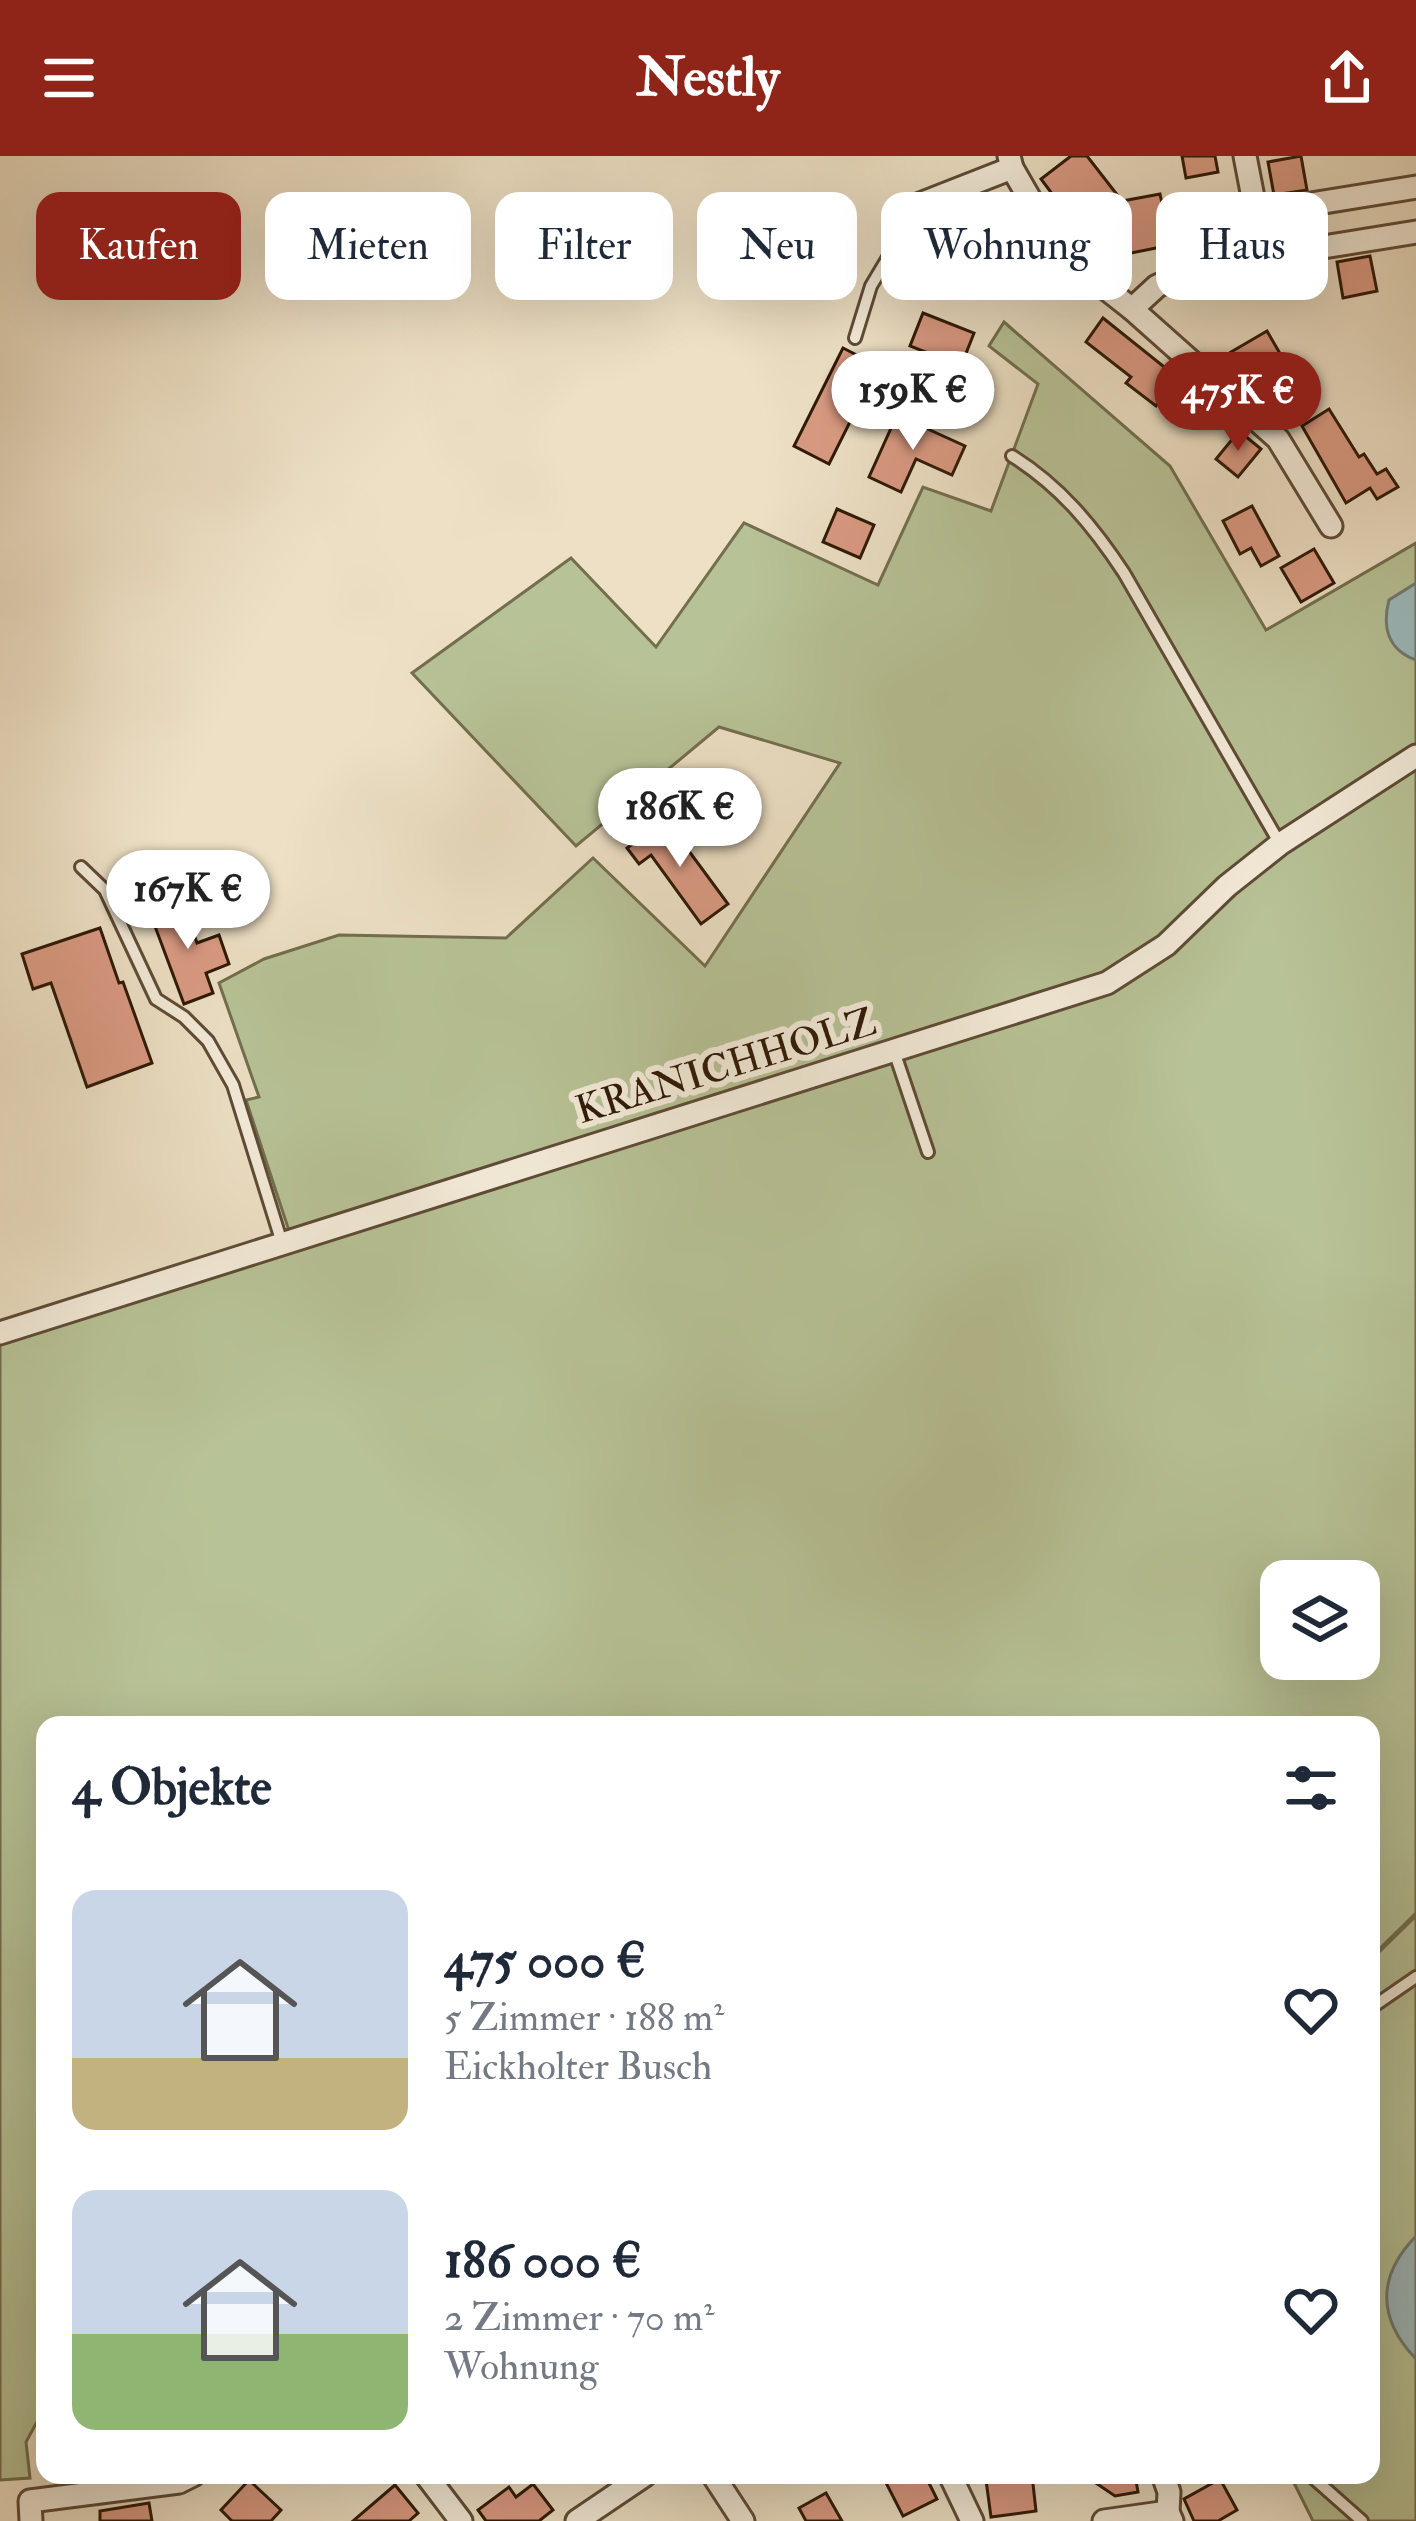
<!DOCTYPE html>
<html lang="de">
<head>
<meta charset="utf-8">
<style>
	body { margin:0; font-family:"IM FELL Double Pica",serif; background:#f2f2f3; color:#1f2937; height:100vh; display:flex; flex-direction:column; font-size:45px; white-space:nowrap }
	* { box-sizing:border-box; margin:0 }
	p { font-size:39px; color:#747a83 }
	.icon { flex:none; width:66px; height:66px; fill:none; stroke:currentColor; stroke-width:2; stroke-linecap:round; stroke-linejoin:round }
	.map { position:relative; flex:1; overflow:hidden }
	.side { position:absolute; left:36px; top:1560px; width:1344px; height:768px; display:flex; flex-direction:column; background:#fff; border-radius:24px; box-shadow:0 12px 48px #0002 }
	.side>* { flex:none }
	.guide { position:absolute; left:36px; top:36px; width:1344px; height:108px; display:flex; gap:24px }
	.controls { position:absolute; left:1260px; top:1404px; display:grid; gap:24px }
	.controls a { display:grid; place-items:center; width:120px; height:120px; border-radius:24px; background:#fff; box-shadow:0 12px 48px #0002; font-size:60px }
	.price { position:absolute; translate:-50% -102px; padding:0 27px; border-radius:42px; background:#fff; color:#222; font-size:39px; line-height:78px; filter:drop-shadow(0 3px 6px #0008) }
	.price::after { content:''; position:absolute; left:50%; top:72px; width:36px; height:27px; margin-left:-18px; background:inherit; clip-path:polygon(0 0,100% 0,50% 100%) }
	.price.current { background:#8f2418; color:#fff }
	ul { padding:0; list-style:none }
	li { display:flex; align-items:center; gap:36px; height:300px; padding:0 36px }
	li span { display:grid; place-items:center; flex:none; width:336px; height:240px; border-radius:24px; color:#555 }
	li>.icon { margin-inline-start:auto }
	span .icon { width:144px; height:144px; fill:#fffc; stroke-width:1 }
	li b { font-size:51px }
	h2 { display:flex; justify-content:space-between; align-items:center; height:144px; padding:0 36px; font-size:51px }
	.pill { padding:0 42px; border-radius:24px; background:#fff; box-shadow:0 12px 48px #0002; font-size:42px; line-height:108px }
	.pill.current { background:#8f2418; color:#fff }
	header { display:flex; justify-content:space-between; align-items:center; height:156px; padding:0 36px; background:#8f2418; color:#fff; font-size:54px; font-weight:700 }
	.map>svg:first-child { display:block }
	.green { fill:#b7c296; stroke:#726e4e; stroke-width:3; fill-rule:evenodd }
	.water { fill:#9dbbbe; stroke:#717a74; stroke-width:3 }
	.building { fill:#da9a83; stroke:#2e1906; stroke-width:3 }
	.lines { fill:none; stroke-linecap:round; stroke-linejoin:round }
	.service-casing { stroke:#5e4b36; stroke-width:16 }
	.minor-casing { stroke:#5e4b36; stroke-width:27 }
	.service { stroke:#f3ebd9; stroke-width:10 }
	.minor { stroke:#f3ebd9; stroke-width:21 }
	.labels { text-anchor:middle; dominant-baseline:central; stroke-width:12; stroke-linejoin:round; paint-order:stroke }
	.street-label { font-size:39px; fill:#2e1906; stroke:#f3ebd9 }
</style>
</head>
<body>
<header><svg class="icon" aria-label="menu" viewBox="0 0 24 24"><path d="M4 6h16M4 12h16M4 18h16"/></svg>Nestly<svg class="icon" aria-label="share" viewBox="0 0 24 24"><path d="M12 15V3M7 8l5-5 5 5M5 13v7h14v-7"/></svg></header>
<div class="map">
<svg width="1416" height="2365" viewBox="0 0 1416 2365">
	<rect width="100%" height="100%" fill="#ede0c5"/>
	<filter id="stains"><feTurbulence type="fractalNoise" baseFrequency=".00167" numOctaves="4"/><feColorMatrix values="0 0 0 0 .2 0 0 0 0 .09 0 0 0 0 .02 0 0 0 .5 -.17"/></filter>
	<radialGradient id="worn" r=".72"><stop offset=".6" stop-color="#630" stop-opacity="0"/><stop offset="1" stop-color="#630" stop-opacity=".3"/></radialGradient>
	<!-- green -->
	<g class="green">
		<path d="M1004,166L1170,310L1266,474L1416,387V1757L1371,1801V1569H45V2251L26,2286L30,2322L0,2324V1184L294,1090L246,944L259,941L219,827L264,803L339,779L506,782L593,702L705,810L840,607L719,571L576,690L412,517L571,402L656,491L744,367L878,429L923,331L991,355L1038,228L989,190ZM1281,1425H1359V1503H1281Z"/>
		<path d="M1416,1760V2365H1313L1290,2319H1371V1804Z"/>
	</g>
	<!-- water -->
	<g class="water">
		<path d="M1416,427V504C1388,494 1382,471 1389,444Z"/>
		<path d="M1416,2080V2203C1377,2162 1377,2120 1416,2080Z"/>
	</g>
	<!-- building -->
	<g class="building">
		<path d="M1071,0H1087L1122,45L1160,38L1171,89L1101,103L1041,23Z"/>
		<path d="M1182,0H1215L1218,16L1186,22Z"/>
		<path d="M1301,0L1307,34L1274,39L1268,6Z"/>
		<path d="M1370,100L1377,135L1343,142L1337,106Z"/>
		<path d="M923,157L974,177L961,210L910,190Z"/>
		<path d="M1103,162L1178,222L1156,250L1126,227L1131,221L1086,186Z"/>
		<path d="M1267,175L1282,201L1246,222L1231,196Z"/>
		<path d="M843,192L878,210L829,308L794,290Z"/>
		<path d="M1329,253L1359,301L1364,298L1377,318L1386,313L1398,331L1377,343L1370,332L1346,347L1302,270Z"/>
		<path d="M897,259L965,290L952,319L916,303L901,336L869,321Z"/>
		<path d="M1239,275L1261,293L1238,321L1216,303Z"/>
		<path d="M1252,350L1279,400L1261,410L1251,392L1240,398L1223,365Z"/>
		<path d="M837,353L874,369L860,402L823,386Z"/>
		<path d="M1314,393L1334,427L1301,446L1281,412Z"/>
		<path d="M666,664L728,748L701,768L651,699L639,708L627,692Z"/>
		<path d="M182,745L197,787L219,779L229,808L206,817L213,837L184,848L150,757Z"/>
		<path d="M100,772L119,827L123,826L152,907L87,931L51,827L33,833L22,798Z"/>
		<path d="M882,2319H925L937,2343L903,2360Z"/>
		<path d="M1032,2319L1036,2355L991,2361L986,2324Z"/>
		<path d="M1084,2319H1135L1138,2336L1115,2340Z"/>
		<path d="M1220,2323L1237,2354L1218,2365H1194L1184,2343Z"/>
		<path d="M249,2324L281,2354L271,2365H232L221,2354Z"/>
		<path d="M533,2328L553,2354L539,2365H486L478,2354L509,2331L516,2341Z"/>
		<path d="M395,2329L418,2357L409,2365H353Z"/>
		<path d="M826,2337L842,2365H806L799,2352Z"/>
		<path d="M149,2347L152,2365H100V2355Z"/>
	</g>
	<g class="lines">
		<defs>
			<g id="service">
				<path d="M855,182L871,130L920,48"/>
				<path d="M1012,300C1060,330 1093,370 1124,417L1280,688"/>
				<path d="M81,711L105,734L156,843L184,861L208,885L233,929L282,1087"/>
				<path d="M894,895L928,996"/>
				<path d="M1371,1852L1416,1821"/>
				<path d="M1310,2319L1362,2365"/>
			</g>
			<g id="minor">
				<path d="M1009,0L1012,12L1046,71L1090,120L1132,153L1278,283L1331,370"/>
				<path d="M1245,0L1256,57L1416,31"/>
				<path d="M920,48L1012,12"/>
				<path d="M1256,57L1264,83L1286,97L1416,76"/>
				<path d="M1132,153L1157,130L1175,122L1219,111L1264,83"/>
				<path d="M0,1177L1107,827L1166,789L1227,730L1280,688L1416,600"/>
				<path d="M426,2319L461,2365"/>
				<path d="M713,2319L743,2365"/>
				<path d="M950,2319L972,2365"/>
				<path d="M1163,2319L1169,2336L1168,2356"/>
				<path d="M31,2365L30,2345L179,2326L193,2319"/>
				<path d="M577,2365L645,2319"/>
				<path d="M1104,2365L1168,2356L1172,2365"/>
			</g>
		</defs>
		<!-- service casing -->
		<use href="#service" class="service-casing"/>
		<!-- minor casing -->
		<use href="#minor" class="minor-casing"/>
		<!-- service -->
		<use href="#service" class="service"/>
		<!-- minor -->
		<use href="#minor" class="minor"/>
	</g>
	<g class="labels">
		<!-- street labels -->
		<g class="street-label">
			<text transform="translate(726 910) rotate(-17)">KRANICHHOLZ</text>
		</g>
	</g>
	<rect width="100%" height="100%" filter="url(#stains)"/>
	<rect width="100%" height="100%" fill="url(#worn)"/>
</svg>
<div class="controls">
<a><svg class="icon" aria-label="layers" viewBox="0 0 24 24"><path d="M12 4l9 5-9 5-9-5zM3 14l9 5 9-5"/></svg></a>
</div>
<b class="price" style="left:913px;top:297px">159K €</b>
<b class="price current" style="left:1238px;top:298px">475K €</b>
<b class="price" style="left:680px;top:714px">186K €</b>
<b class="price" style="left:188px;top:796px">167K €</b>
<div class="guide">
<a class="pill current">Kaufen</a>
<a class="pill">Mieten</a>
<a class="pill">Filter</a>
<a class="pill">Neu</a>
<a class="pill">Wohnung</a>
<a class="pill">Haus</a>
</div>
<section class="side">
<h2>4 Objekte<svg class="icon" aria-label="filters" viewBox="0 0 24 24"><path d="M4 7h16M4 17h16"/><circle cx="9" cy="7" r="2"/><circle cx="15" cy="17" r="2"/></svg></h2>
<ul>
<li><span style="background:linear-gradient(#c9d6e8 70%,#c2b280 0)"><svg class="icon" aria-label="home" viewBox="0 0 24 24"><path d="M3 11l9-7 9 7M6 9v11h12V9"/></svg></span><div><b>475 000 €</b><p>5 Zimmer · 188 m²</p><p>Eickholter Busch</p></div><svg class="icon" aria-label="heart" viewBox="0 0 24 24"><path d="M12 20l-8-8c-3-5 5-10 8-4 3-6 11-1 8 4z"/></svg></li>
<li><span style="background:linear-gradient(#c9d6e8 60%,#8fb573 0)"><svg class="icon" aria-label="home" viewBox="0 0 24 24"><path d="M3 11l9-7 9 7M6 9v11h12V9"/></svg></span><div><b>186 000 €</b><p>2 Zimmer · 70 m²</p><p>Wohnung</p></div><svg class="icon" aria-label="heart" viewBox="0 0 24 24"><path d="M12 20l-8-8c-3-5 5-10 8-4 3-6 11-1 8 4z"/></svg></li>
</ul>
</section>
</div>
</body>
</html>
